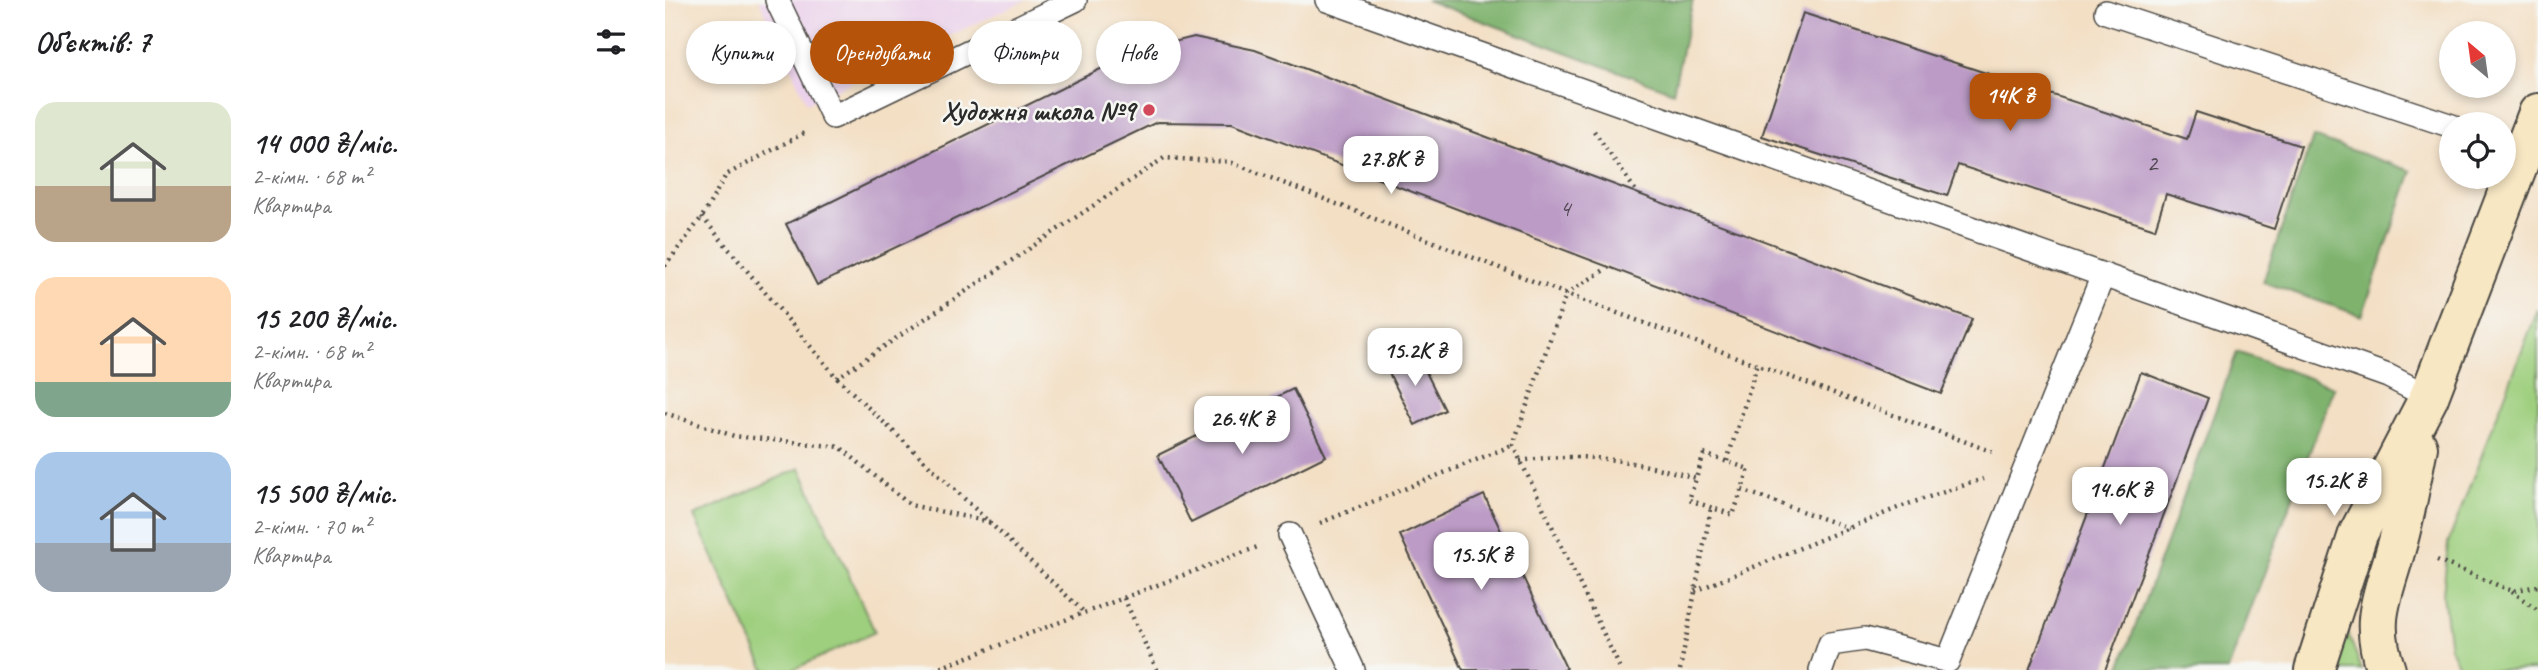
<!DOCTYPE html>
<html lang="uk">
<head>
<meta charset="utf-8">
<style>
	body { margin:0; font-family:Caveat,sans-serif; background:#f6f6f6; color:#202124; height:100vh; display:flex; flex-direction:column; font-size:26px; white-space:nowrap }
	* { box-sizing:border-box; margin:0 }
	p { font-size:23px; color:#757577 }
	.icon { flex:none; width:38px; height:38px; fill:none; stroke:currentColor; stroke-width:2; stroke-linecap:round; stroke-linejoin:round }
	.map { position:relative; flex:1; overflow:hidden }
	.panel { display:flex; flex-direction:column; background:#fff; width:665px }
	.panel>* { flex:none }
	.banner { position:absolute; left:21px; top:21px; width:665px; height:63px; display:flex; gap:14px }
	.needle { width:46px; rotate:331deg }
	.buttons { position:absolute; left:1774px; top:21px; display:grid; gap:14px }
	.buttons a { display:grid; place-items:center; width:77px; height:77px; border-radius:50%; background:#fff; box-shadow:0 4px 10px #0003; font-size:35px }
	.price { position:absolute; translate:-50% -60px; padding:0 16px; border-radius:14px; background:#fff; color:#222; font-size:23px; line-height:46px; filter:drop-shadow(0 2px 4px #0008) }
	.price::after { content:''; position:absolute; left:50%; top:42px; width:21px; height:16px; margin-left:-10px; background:inherit; clip-path:polygon(0 0,100% 0,50% 100%) }
	.price.selected { background:#b45309; color:#fff }
	ul { padding:0; list-style:none }
	li { display:flex; align-items:center; gap:21px; height:175px; padding:0 35px }
	li span { display:grid; place-items:center; flex:none; width:196px; height:140px; border-radius:21px; color:#555 }
	li>.icon { margin-inline-start:auto }
	span .icon { width:84px; height:84px; fill:#fffc; stroke-width:1 }
	li b { font-size:30px }
	h2 { display:flex; justify-content:space-between; align-items:center; height:84px; padding:0 35px; font-size:30px }
	.chip { padding:0 24px; border-radius:32px; background:#fff; box-shadow:0 4px 10px #0003; font-size:24px; line-height:63px }
	.chip.selected { background:#b45309; color:#fff }
	main { display:flex; flex:1; min-height:0 }
	.map>svg:first-child { display:block }
	.built { fill:#ebd1eb }
	.green { fill:#9ecf7e; stroke:#647d54; stroke-width:2 }
	.forest { fill:#7eb26d; stroke:#546e4c; stroke-width:2 }
	.building { fill:#bc9bc6 }
	.lines { fill:none; stroke-linecap:round; stroke-linejoin:round }
	.lane-casing { stroke:#494642; stroke-width:26 }
	.secondary-casing { stroke:#494642; stroke-width:42 }
	.path { stroke:#494642; stroke-width:4.5; stroke-dasharray:2 5; stroke-linecap:butt }
	.lane { stroke:#fff; stroke-width:23 }
	.secondary { stroke:#f8e7c3; stroke-width:38 }
	.poi-dot { fill:#d1495b; stroke:#f6f6f2; stroke-width:2.5 }
	.labels { text-anchor:middle; dominant-baseline:central; stroke-width:5; stroke-linejoin:round; paint-order:stroke }
	.number-label { font-size:24px; fill:#4f4752 }
	.poi-label { font-size:28px; font-weight:bold; fill:#2b2b2b; stroke:#f6f6f2; text-anchor:end }
</style>
</head>
<body>
<main>
<section class="panel">
<h2>Об’єктів: 7<svg class="icon" aria-label="filters" viewBox="0 0 24 24"><path d="M4 7h16M4 17h16"/><circle cx="9" cy="7" r="2"/><circle cx="15" cy="17" r="2"/></svg></h2>
<ul>
<li><span style="background:linear-gradient(#dfe7d0 60%,#b9a48a 0)"><svg class="icon" aria-label="home" viewBox="0 0 24 24"><path d="M3 11l9-7 9 7M6 9v11h12V9"/></svg></span><div><b>14 000 ₴/міс.</b><p>2-кімн. · 68 m²</p><p>Квартира</p></div></li>
<li><span style="background:linear-gradient(#ffd9b3 75%,#7fa58c 0)"><svg class="icon" aria-label="home" viewBox="0 0 24 24"><path d="M3 11l9-7 9 7M6 9v11h12V9"/></svg></span><div><b>15 200 ₴/міс.</b><p>2-кімн. · 68 m²</p><p>Квартира</p></div></li>
<li><span style="background:linear-gradient(#a9c7e8 65%,#9aa5b1 0)"><svg class="icon" aria-label="home" viewBox="0 0 24 24"><path d="M3 11l9-7 9 7M6 9v11h12V9"/></svg></span><div><b>15 500 ₴/міс.</b><p>2-кімн. · 70 m²</p><p>Квартира</p></div></li>
</ul>
</section>
<div class="map">
<svg width="1873" height="670" viewBox="0 0 1873 670">
	<rect width="100%" height="100%" fill="#f6f6f2"/>
	<filter id="ink" filterUnits="userSpaceOnUse"><feTurbulence type="fractalNoise" baseFrequency=".0143" numOctaves="2"/><feDisplacementMap in="SourceGraphic" scale="14" xChannelSelector="R" yChannelSelector="G"/><feConvolveMatrix kernelMatrix="1 2 1 2 8 2 1 2 1" color-interpolation-filters="sRGB"/></filter>
	<filter id="wash" filterUnits="userSpaceOnUse"><feTurbulence type="fractalNoise" baseFrequency=".00686" numOctaves="4" result="noise"/><feDisplacementMap in="SourceGraphic" scale="28" xChannelSelector="R" yChannelSelector="G"/><feGaussianBlur stdDeviation="1.57" result="paint"/><feColorMatrix in="noise" values="0 0 0 0 0 0 0 0 0 0 0 0 0 0 0 0 0 1.4 0 .05"/><feComposite in="paint" operator="in"/></filter>
	<g filter="url(#wash)">
		<rect width="100%" height="100%" fill="#f3dfc4"/>
		<!-- built -->
		<path class="built" d="M94,0H361L142,103Z"/>
		<!-- green -->
		<g class="green">
			<path d="M1873,309V670H1796L1785,648L1778,595L1783,543Z"/>
			<path d="M135,468L210,632L127,670H100L29,516Z"/>
			<path d="M1681,628L1697,670H1666Z"/>
		</g>
		<!-- forest -->
		<g class="forest">
			<path d="M761,0H1028L1008,92Z"/>
			<path d="M1648,137L1747,171L1697,316L1598,282Z"/>
			<path d="M1572,352L1669,387L1563,670H1454Z"/>
		</g>
		<g id="blocks">
			<!-- building -->
			<g class="building">
				<path d="M1138,13L1522,139L1531,112L1636,146L1609,229L1501,194L1490,229L1293,165L1282,196L1097,136Z"/>
				<path d="M529,37L590,50L1307,319L1276,394L567,123L492,122L152,285L121,224L472,51Z"/>
				<path d="M750,350L780,410L750,425L720,365Z"/>
				<path d="M1476,372L1543,398L1440,670H1364Z"/>
				<path d="M628,389L661,456L526,523L493,455Z"/>
				<path d="M819,495L902,670H798L735,535Z"/>
			</g>
		</g>
	</g>
	<g filter="url(#ink)">
		<use href="#blocks" fill-opacity="0" stroke="#494642" stroke-width="2"/>
		<g class="lines">
			<defs>
				<g id="lane">
					<path d="M112,0L168,117L410,0"/>
					<path d="M662,0L1723,376L1764,397"/>
					<path d="M1441,12L1787,126"/>
					<path d="M625,535L688,670"/>
					<path d="M1156,670L1165,644L1200,639L1283,661L1438,275"/>
				</g>
				<g id="secondary">
					<path d="M1649,670L1693,534L1764,397L1873,113"/>
					<path d="M1721,670C1703,620 1718,596 1731,549C1741,515 1746,481 1753,447"/>
				</g>
			</defs>
			<!-- lane casing -->
			<use href="#lane" class="lane-casing"/>
			<!-- secondary casing -->
			<use href="#secondary" class="secondary-casing"/>
			<!-- path -->
			<g class="path">
				<path d="M929,131L973,194"/>
				<path d="M37,217L172,378L499,158L565,162L901,294L1331,453"/>
				<path d="M0,266L37,217L61,175L139,133"/>
				<path d="M944,267L901,294L848,445L956,670"/>
				<path d="M172,378L420,613"/>
				<path d="M0,413L69,436L175,447L245,505L325,522"/>
				<path d="M1039,454L1084,469L1068,515L1024,500Z"/>
				<path d="M855,461C920,451 968,461 1031,478"/>
				<path d="M1062,461L1092,365"/>
				<path d="M1077,490L1184,528"/>
				<path d="M655,523L848,445"/>
				<path d="M1772,560L1847,591L1873,586"/>
				<path d="M1030,591L1240,505L1318,479"/>
				<path d="M1847,591L1873,610"/>
				<path d="M459,598L492,670"/>
				<path d="M269,670L595,546"/>
				<path d="M1015,670L1046,508"/>
			</g>
			<!-- lane -->
			<use href="#lane" class="lane"/>
			<!-- secondary -->
			<use href="#secondary" class="secondary"/>
		</g>
	</g>
	<!-- markers -->
	<circle class="poi-dot" cx="484" cy="110" r="7"/>
	<g class="labels">
		<!-- number labels -->
		<g class="number-label">
			<text x="1487" y="163">2</text>
			<text x="900" y="208">4</text>
		</g>
		<!-- poi labels -->
		<g class="poi-label">
			<text x="470" y="110">Художня школа №9</text>
		</g>
	</g>
</svg>
<div class="buttons">
<a><svg class="needle" viewBox="-14 -14 28 28"><path d="M0-13l5 13h-10z" fill="#e53935"/><path d="M0 13l5-13h-10z" fill="#757577"/></svg></a>
<a><svg class="icon" aria-label="locate" viewBox="0 0 24 24"><circle cx="12" cy="12" r="6"/><path d="M12 2v4M12 18v4M2 12h4M18 12h4"/></svg></a>
</div>
<b class="price selected" style="left:1345px;top:133px">14K ₴</b>
<b class="price" style="left:726px;top:196px">27.8K ₴</b>
<b class="price" style="left:750px;top:388px">15.2K ₴</b>
<b class="price" style="left:577px;top:456px">26.4K ₴</b>
<b class="price" style="left:1669px;top:518px">15.2K ₴</b>
<b class="price" style="left:1455px;top:527px">14.6K ₴</b>
<b class="price" style="left:816px;top:592px">15.5K ₴</b>
<div class="banner">
<a class="chip">Купити</a>
<a class="chip selected">Орендувати</a>
<a class="chip">Фільтри</a>
<a class="chip">Нове</a>
</div>
</div>
</main>
</body>
</html>
